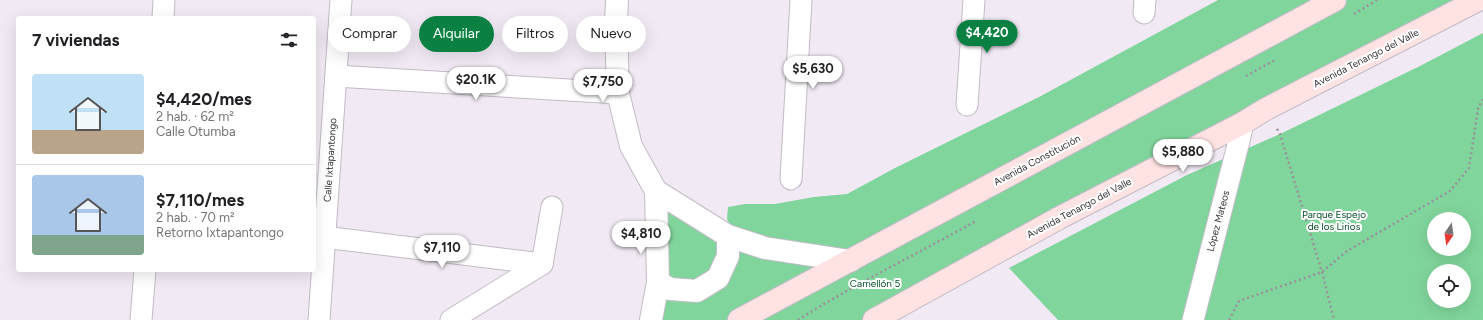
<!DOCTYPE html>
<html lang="es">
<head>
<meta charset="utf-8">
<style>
	body { margin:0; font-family:Figtree,sans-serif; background:#f6f6f6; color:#202124; height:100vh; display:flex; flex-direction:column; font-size:15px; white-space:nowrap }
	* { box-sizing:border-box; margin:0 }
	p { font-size:13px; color:#757577 }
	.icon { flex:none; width:22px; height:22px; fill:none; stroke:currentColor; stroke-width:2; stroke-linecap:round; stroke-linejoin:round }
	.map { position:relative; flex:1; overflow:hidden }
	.panel { position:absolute; left:16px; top:16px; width:300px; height:256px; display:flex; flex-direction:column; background:#fff; border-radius:4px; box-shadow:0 4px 16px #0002 }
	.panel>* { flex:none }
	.banner { position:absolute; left:328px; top:16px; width:380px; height:36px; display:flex; gap:8px }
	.needle { width:26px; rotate:193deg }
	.fabs { position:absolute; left:1427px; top:212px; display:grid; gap:8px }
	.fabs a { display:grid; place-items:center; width:44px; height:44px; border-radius:50%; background:#fff; box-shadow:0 4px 16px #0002; font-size:20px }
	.price { position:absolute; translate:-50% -34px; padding:0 9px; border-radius:14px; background:#fff; color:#222; font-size:13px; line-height:26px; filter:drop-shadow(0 1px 2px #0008) }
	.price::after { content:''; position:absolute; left:50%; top:24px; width:12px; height:9px; margin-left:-6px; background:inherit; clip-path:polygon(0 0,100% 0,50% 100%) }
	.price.active { background:#0b8043; color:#fff }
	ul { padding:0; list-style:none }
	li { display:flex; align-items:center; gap:12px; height:100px; padding:0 16px }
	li+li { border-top:1px solid #e0e0e0 }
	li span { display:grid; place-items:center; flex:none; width:112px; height:80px; border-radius:4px; color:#555 }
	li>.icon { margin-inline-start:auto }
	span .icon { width:48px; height:48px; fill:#fffc; stroke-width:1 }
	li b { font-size:17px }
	h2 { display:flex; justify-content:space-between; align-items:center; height:48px; padding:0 16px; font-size:17px }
	.chip { padding:0 14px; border-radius:18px; background:#fff; box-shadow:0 4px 16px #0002; font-size:14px; line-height:36px }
	.chip.active { background:#0b8043; color:#fff }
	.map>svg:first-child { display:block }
	.green { fill:#80d59c; fill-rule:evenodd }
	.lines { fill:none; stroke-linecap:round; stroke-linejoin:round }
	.minor-casing { stroke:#c3bbc7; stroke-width:23 }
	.tertiary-casing { stroke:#c3bbc7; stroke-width:24 }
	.secondary-casing { stroke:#c3bbc7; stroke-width:24 }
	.path { stroke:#98939a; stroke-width:2.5; stroke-dasharray:2 3; stroke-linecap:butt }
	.minor { stroke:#fff; stroke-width:21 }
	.tertiary { stroke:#fff; stroke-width:22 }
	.secondary { stroke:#fee3e2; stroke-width:22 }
	.labels { text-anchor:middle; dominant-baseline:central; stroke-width:4; stroke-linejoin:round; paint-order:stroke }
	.street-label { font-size:10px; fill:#353236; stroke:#fff }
	.park-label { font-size:10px; fill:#024d27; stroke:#fff }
</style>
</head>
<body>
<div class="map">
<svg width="1483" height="320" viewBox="0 0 1483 320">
	<rect width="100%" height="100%" fill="#f1e9f4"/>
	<!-- green -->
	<g class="green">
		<path d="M1218,0H1319L849,254L803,248L732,230L727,219L728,207L745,204H775L814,197L847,194L895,168L1039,97Z"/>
		<path d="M1339,0H1472L871,320H743Z"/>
		<path d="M1483,33V320H1058L1009,268L1187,175L1280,134L1420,66ZM1434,219H1464V249H1434ZM1434,271H1464V301H1434Z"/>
		<path d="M668,207L716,233L723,251L700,284L662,280Z"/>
		<path d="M733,249L829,265L726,320H657L661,291L692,296Z"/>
	</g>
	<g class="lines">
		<defs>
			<g id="minor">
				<path d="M1144,13L1145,0"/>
				<path d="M163,18L164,0"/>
				<path d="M336,76L618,93"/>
				<path d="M967,105L974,0"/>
				<path d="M791,179L801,0"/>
				<path d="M324,237L542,264"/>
				<path d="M542,264L552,207"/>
				<path d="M141,320L145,270"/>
				<path d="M319,320L341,0"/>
				<path d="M451,320L542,264"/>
				<path d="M1193,320L1239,141L1243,123"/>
			</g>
			<g id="tertiary">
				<path d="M617,0L616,22L618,93L631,146L656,191L658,282L651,320"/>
				<path d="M656,191L728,236L765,248L850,261"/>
				<path d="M658,282L670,289L697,291L718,278L728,256V236"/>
			</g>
			<g id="secondary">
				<path d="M739,320L1335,0"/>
				<path d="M874,320L1059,218L1243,123L1266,109L1478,0"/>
			</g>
		</defs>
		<!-- minor casing -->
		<use href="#minor" class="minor-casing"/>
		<!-- tertiary casing -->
		<use href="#tertiary" class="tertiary-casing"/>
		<!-- secondary casing -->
		<use href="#secondary" class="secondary-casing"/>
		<!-- path -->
		<g class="path">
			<path d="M1354,14L1377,0"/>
			<path d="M1246,76L1275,60"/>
			<path d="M1277,129L1280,134L1322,272L1334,320"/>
			<path d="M798,320C855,284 917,254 976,221"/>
			<path d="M1229,320L1239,301L1322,272L1347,251L1450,191L1469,168L1478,109L1483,99"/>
		</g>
		<!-- minor -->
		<use href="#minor" class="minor"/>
		<!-- tertiary -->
		<use href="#tertiary" class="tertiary"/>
		<!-- secondary -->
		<use href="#secondary" class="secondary"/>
	</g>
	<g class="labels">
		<!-- street labels -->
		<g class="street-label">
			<text transform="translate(1366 58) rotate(-27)">Avenida Tenango del Valle</text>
			<text transform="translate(330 160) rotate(-86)">Calle Ixtapantongo</text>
			<text transform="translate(1037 160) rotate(-28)">Avenida Constitución</text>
			<text transform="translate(1079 208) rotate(-28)">Avenida Tenango del Valle</text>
			<text transform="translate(1218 221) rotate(-75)">López Mateos</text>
		</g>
		<!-- park labels -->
		<g class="park-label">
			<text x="1334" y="214">Parque Espejo<tspan x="1334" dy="12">de los Lirios</tspan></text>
			<text x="875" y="283">Camellón 5</text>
		</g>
	</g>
</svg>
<div class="fabs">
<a><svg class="needle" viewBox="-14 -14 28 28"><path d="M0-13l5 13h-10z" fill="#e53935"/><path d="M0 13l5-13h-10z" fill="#757577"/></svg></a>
<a><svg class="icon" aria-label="locate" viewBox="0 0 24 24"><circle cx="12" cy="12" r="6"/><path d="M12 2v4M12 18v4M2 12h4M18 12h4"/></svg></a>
</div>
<b class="price active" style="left:987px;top:54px">$4,420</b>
<b class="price" style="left:813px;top:90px">$5,630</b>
<b class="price" style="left:476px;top:101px">$20.1K</b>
<b class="price" style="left:603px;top:103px">$7,750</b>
<b class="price" style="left:1183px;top:173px">$5,880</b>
<b class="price" style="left:641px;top:255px">$4,810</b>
<b class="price" style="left:442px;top:269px">$7,110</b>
<div class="banner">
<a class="chip">Comprar</a>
<a class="chip active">Alquilar</a>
<a class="chip">Filtros</a>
<a class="chip">Nuevo</a>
</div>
<section class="panel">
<h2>7 viviendas<svg class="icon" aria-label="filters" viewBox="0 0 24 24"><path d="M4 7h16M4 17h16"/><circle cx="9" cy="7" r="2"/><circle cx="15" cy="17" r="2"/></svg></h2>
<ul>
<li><span style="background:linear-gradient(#bfe0f5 70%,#b9a48a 0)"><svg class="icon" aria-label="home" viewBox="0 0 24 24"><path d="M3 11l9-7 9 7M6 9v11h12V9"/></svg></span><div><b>$4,420/mes</b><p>2 hab. · 62 m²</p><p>Calle Otumba</p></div></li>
<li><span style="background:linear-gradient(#a9c7e8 75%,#7fa58c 0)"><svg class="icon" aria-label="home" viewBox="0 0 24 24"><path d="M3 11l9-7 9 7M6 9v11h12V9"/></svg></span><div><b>$7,110/mes</b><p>2 hab. · 70 m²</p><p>Retorno Ixtapantongo</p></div></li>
</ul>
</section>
</div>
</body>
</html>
